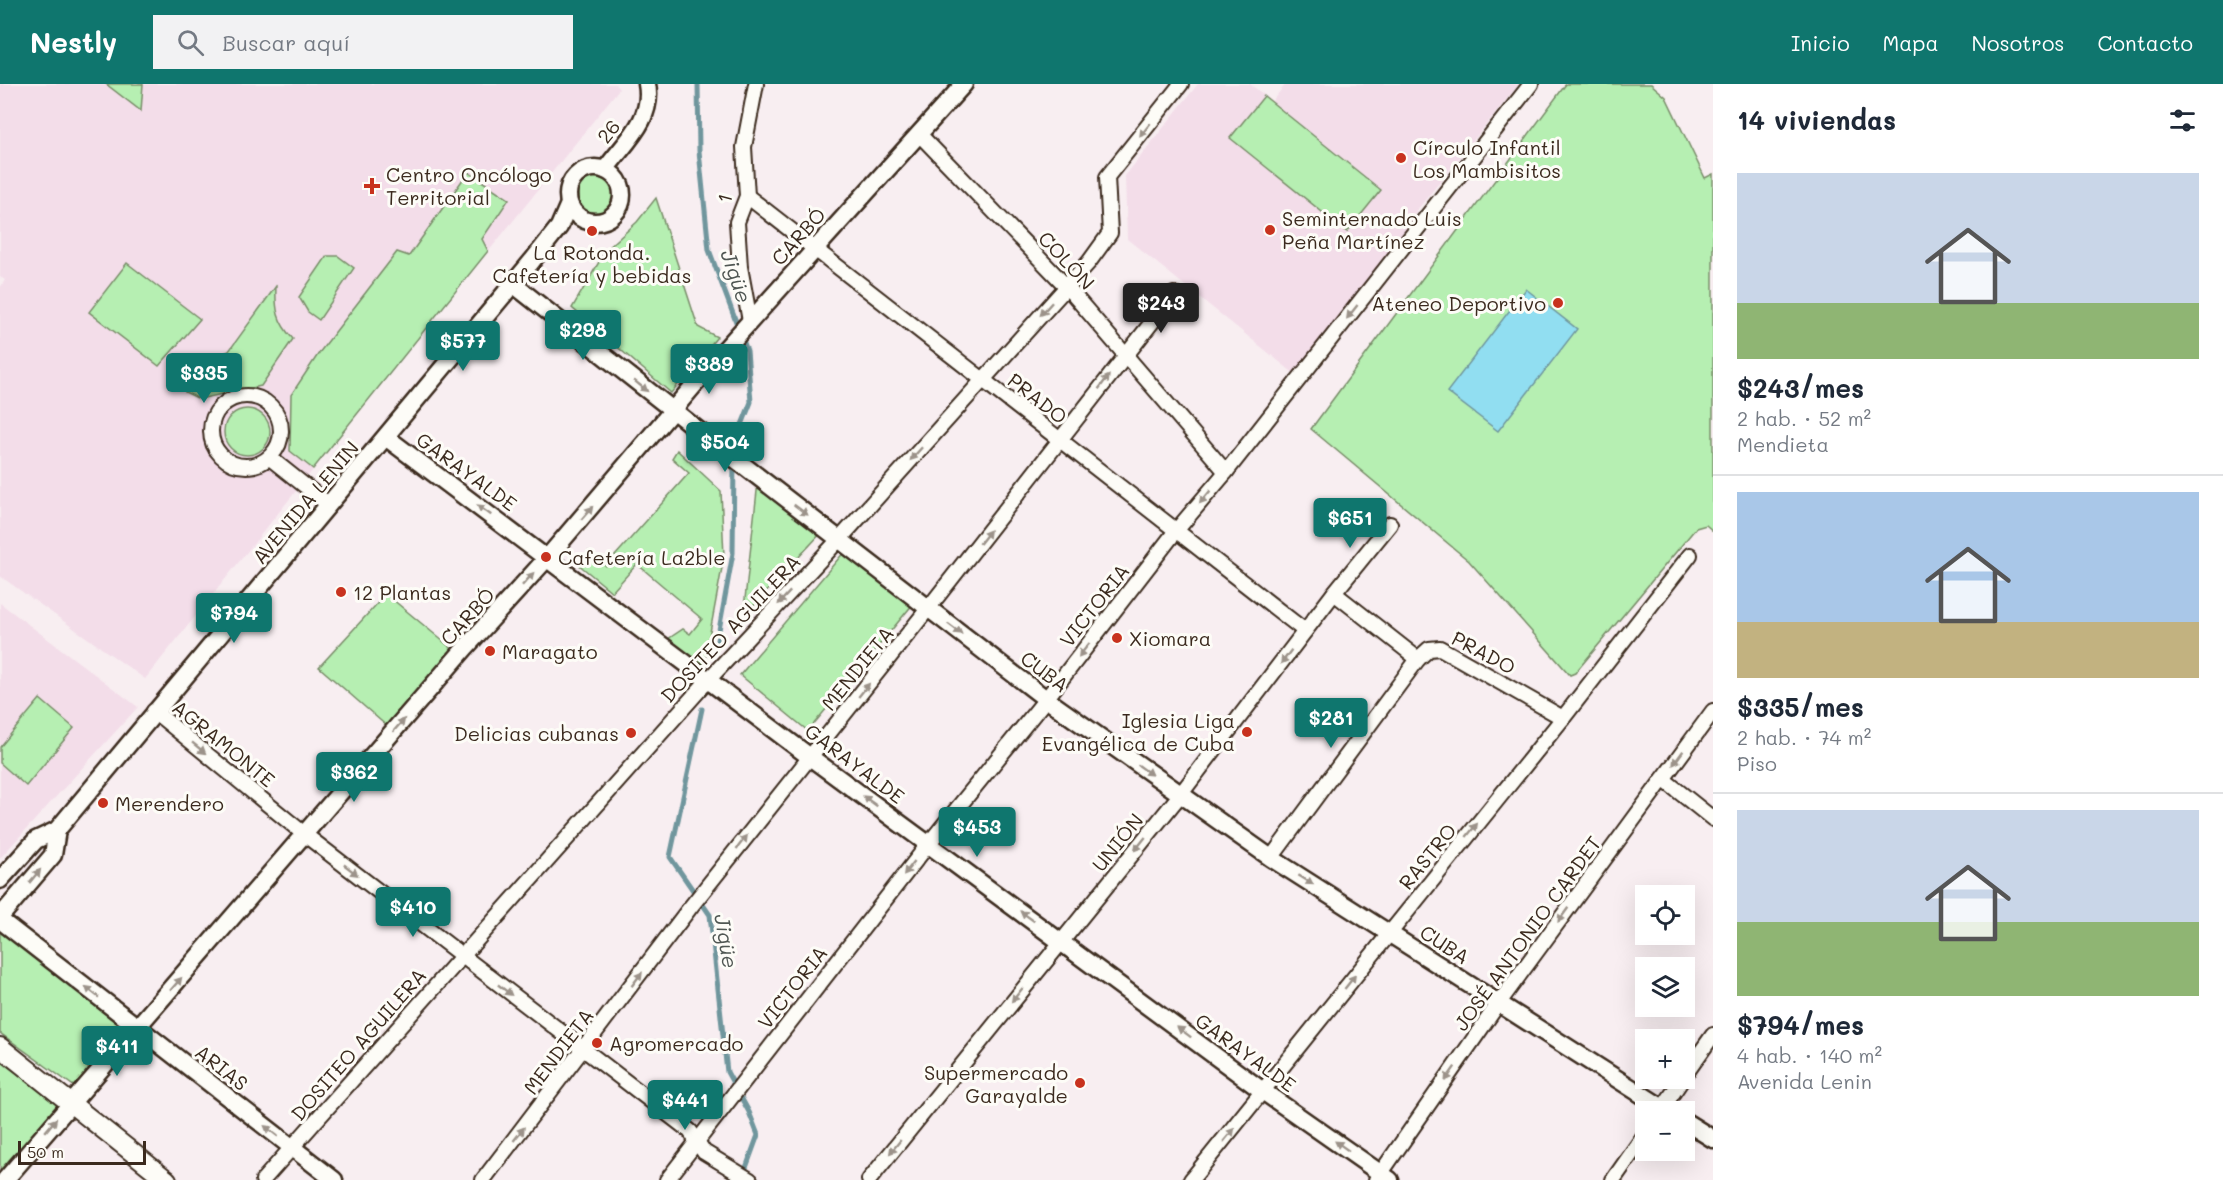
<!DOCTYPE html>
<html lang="es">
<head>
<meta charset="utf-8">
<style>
	body { margin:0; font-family:Mali,sans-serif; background:#f2f2f3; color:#1f2937; height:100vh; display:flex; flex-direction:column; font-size:22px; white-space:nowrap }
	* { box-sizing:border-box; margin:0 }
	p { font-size:20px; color:#747a83 }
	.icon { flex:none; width:33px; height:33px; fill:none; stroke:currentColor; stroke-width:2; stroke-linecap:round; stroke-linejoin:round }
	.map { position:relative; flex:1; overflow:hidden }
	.drawer { display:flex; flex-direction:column; background:#fff; width:510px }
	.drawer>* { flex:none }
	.buttons { position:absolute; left:1635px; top:801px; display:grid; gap:12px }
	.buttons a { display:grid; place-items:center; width:60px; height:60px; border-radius:0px; background:#fff; box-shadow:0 6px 24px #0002; font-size:30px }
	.scale { position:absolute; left:18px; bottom:15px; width:128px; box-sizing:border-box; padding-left:6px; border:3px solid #3b2a1e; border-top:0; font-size:16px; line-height:21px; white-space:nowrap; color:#3b2a1e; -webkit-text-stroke:4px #fdfcf7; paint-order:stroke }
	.price { position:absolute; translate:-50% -51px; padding:0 14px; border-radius:6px; background:#0f766e; color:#fff; font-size:20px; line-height:39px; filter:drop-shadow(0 2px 3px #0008) }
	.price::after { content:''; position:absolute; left:50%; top:36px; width:18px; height:14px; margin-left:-9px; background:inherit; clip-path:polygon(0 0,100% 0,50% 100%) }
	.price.current { background:#222; color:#fff }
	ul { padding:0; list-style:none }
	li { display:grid; align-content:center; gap:12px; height:318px; padding:0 24px }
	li+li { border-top:2px solid #e0e1e3 }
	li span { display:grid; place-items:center; height:186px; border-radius:0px; color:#555 }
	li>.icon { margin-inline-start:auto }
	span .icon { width:108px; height:108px; fill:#fffc; stroke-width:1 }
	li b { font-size:26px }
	h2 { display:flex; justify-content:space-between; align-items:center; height:72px; padding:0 24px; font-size:26px }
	header { display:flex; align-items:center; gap:36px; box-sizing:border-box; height:84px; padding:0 30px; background:#0f766e; color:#fff }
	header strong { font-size:28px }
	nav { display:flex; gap:33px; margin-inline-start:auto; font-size:21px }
	.search { width:420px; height:54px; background:#f2f2f3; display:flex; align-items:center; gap:15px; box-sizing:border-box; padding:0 21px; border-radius:0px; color:#747a83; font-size:22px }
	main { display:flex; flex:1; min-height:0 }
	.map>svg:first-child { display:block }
	.built { fill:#f3dde9 }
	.green { fill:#b6efb2; stroke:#788c68; stroke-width:1.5 }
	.water { fill:#91def1; stroke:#6f969d; stroke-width:1.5 }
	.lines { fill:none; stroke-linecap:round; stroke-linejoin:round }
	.stream { stroke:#6f969d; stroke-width:5 }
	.minor-casing { stroke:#3b2a1e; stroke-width:18 }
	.tertiary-casing { stroke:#3b2a1e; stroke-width:21 }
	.secondary-casing { stroke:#3b2a1e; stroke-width:22 }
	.minor { stroke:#fdfcf7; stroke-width:14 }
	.tertiary { stroke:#fdfcf7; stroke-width:16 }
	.secondary { stroke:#fdfcf7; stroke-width:18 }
	.oneway { fill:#9c938a }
	.poi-dot { fill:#c8321e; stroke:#fdfcf7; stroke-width:2 }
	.labels { text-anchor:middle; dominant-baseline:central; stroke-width:6; stroke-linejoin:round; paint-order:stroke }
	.street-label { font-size:20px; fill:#3b2a1e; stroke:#fdfcf7 }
	.poi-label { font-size:20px; fill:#3b2a1e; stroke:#fdfcf7; text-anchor:start }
	.water-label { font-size:21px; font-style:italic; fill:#505753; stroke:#fdfcf7 }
</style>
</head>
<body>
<header>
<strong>Nestly</strong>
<div class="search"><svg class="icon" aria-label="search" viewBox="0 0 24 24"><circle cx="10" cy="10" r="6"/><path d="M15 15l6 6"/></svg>Buscar aquí</div>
<nav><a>Inicio</a><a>Mapa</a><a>Nosotros</a><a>Contacto</a></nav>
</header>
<main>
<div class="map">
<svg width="1713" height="1096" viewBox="0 0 1713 1096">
	<rect width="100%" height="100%" fill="#f8eef1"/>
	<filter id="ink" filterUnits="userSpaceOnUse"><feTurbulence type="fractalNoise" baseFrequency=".0167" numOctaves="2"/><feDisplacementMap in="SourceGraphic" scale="12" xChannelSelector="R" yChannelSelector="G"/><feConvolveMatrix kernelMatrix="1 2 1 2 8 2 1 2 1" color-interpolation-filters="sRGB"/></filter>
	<g filter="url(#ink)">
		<!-- built -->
		<g class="built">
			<path d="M0,0H615L619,5L145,595L0,492V204L5,196L0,193Z"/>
			<path d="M1198,0H1250L1272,17L1286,0H1519L1413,131L1420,137L1296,291L1127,155L1125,92Z"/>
			<path d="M0,519L138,623L0,774Z"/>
		</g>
		<!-- green -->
		<g class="green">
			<path d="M106,0H143L141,27Z"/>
			<path d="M1566,0H1651L1666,13L1705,94L1713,90V447L1706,441L1696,444L1575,589L1570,591L1469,477L1311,345Z"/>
			<path d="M1264,12L1381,106L1347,148L1230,54Z"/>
			<path d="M468,88L509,115L482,155L488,167L313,385L290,367L291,311L319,269L397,168L409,172Z"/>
			<circle cx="596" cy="111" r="18"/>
			<path d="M656,114L698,243L717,253L671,309L572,224L606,166L637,138Z"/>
			<path d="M327,172H338L354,184L319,236L308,228L299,213Z"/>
			<path d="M127,179L200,235L159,282L89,228Z"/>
			<path d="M276,202C275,225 277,238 293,255L261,302L199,315L185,308L215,273L229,267Z"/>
			<circle cx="247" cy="348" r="23"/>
			<path d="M677,366L721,407L724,473L703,586L665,557L683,545L690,550L702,535L637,480L612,508L578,480L589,467L606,482L689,389L672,374Z"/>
			<path d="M758,398L822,448L743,533Z"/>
			<path d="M845,467L913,520L808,647L740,591Z"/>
			<path d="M386,510L456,568L389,644L319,583Z"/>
			<path d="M40,615L74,644L26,702L0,679V663Z"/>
			<path d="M0,844L127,946L75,1003L0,949Z"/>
			<path d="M0,977L60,1020L0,1086Z"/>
		</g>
		<!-- water -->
		<path class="water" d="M1526,205L1577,245L1498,347L1447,308Z"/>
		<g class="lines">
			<!-- stream -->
			<g class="stream">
				<path d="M698,0L699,67L709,166L747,267L751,318L734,361V369"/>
				<path d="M715,568L733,469L734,378"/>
				<path d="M702,625L670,773L710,831L727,988L749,1028L758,1051L743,1092"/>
			</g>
			<defs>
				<g id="minor">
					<path d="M920,51L1066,202L1226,388"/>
					<path d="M747,112L1305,547"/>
					<path d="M750,237L740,183L737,138L747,112L744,63L756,0"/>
					<circle cx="246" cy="347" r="35"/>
					<path d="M270,374L329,421"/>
					<path d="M1334,509L1418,575L1429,565L1440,564L1563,634"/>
					<path d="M154,627L304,750L690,1047L704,1068L750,1096"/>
					<path d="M1663,695L1713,735"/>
					<path d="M1271,774L1418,575"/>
					<path d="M1684,992L1713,951"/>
					<path d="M1660,1028L1683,994"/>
					<path d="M263,1096L709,595L846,448L1089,178L1110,149L1107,93L1181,0"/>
					<path d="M483,1096L689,825L923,531L1174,210"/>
					<path d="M667,1096L930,758L1046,615L1175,448L1226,388L1531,0"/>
					<path d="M869,1096L1180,711L1334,509L1390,440"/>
					<path d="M1191,1096L1563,634L1690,471"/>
					<path d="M1376,1096L1498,920L1713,627"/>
					<path d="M1613,1096L1646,1049"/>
				</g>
				<g id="tertiary">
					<circle cx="595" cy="111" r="27"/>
					<path d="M605,86C624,59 654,36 647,0"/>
					<path d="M513,200L717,361L1046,615L1271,774L1669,1028"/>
					<path d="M387,354L810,673L1264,1008L1390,1096"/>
					<path d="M0,796L36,756L57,746L532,177L559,143L569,120"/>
					<path d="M0,833L53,771L57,746"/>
					<path d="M0,836L334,1096"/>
					<path d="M1684,1037L1713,1055"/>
					<path d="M5,1096L466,563L548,473L718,273L964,0"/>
				</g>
				<path id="secondary" d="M0,963L167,1096"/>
			</defs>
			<!-- minor casing -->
			<use href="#minor" class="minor-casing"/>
			<!-- tertiary casing -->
			<use href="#tertiary" class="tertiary-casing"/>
			<!-- secondary casing -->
			<use href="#secondary" class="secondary-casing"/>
			<!-- minor -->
			<use href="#minor" class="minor"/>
			<!-- tertiary -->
			<use href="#tertiary" class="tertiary"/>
			<!-- secondary -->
			<use href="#secondary" class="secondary"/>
		</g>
		<!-- one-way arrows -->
		<defs><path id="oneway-solid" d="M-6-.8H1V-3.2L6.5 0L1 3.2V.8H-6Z" transform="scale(1.5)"/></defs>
		<g class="oneway">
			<use href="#oneway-solid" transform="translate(1145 46) rotate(128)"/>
			<use href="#oneway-solid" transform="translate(1046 225) rotate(132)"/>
			<use href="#oneway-solid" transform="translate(1352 228) rotate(128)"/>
			<use href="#oneway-solid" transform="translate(1104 298) rotate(-53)"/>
			<use href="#oneway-solid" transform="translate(641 302) rotate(39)"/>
			<use href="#oneway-solid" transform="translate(916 370) rotate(132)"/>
			<use href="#oneway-solid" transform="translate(1205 413) rotate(130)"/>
			<use href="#oneway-solid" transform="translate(484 426) rotate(-144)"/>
			<use href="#oneway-solid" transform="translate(801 426) rotate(37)"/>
			<use href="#oneway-solid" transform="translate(587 429) rotate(-49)"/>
			<use href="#oneway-solid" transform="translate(985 453) rotate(-52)"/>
			<use href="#oneway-solid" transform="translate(528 495) rotate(-48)"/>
			<use href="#oneway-solid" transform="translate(784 514) rotate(133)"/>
			<use href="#oneway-solid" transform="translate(955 545) rotate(37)"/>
			<use href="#oneway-solid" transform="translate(1084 566) rotate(128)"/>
			<use href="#oneway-solid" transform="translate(1286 573) rotate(127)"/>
			<use href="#oneway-solid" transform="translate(864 606) rotate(-51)"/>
			<use href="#oneway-solid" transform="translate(399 641) rotate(-49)"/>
			<use href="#oneway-solid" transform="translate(199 664) rotate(39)"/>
			<use href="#oneway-solid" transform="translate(1678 674) rotate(126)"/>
			<use href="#oneway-solid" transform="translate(1145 686) rotate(36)"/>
			<use href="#oneway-solid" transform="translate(870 717) rotate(-144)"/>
			<use href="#oneway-solid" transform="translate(1472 746) rotate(-51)"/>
			<use href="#oneway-solid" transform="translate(742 758) rotate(-52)"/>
			<use href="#oneway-solid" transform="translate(1140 760) rotate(129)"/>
			<use href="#oneway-solid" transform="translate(909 784) rotate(128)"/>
			<use href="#oneway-solid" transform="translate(351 786) rotate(38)"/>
			<use href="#oneway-solid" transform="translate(35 792) rotate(-50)"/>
			<use href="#oneway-solid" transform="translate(1306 796) rotate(32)"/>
			<use href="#oneway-solid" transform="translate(1563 831) rotate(126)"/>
			<use href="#oneway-solid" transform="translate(1027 832) rotate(-144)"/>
			<use href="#oneway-solid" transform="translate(637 895) rotate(-53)"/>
			<use href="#oneway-solid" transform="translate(1350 898) rotate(-52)"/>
			<use href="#oneway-solid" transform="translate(176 900) rotate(-49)"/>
			<use href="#oneway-solid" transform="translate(505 906) rotate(38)"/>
			<use href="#oneway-solid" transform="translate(92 908) rotate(-141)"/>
			<use href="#oneway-solid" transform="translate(1017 911) rotate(129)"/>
			<use href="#oneway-solid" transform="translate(1184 948) rotate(-143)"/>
			<use href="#oneway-solid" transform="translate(1450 990) rotate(125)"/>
			<use href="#oneway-solid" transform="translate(51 1041) rotate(-50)"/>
			<use href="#oneway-solid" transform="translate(271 1047) rotate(-142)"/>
			<use href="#oneway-solid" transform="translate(519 1050) rotate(-52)"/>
			<use href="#oneway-solid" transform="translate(1229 1051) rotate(-50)"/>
			<use href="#oneway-solid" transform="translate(1342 1062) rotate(-145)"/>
			<use href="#oneway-solid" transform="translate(895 1063) rotate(129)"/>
		</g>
	</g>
	<!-- markers -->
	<g class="poi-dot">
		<circle cx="1401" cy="74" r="6"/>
		<path d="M369 93h6v6h6v6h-6v6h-6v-6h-6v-6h6z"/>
		<circle cx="1270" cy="146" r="6"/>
		<circle cx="592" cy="147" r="6"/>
		<circle cx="1558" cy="219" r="6"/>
		<circle cx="546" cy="473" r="6"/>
		<circle cx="341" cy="508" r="6"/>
		<circle cx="1117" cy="554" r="6"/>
		<circle cx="490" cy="567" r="6"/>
		<circle cx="1247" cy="648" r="6"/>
		<circle cx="631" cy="649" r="6"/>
		<circle cx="103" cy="719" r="6"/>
		<circle cx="597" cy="959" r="6"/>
		<circle cx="1080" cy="999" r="6"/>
	</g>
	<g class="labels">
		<!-- street labels -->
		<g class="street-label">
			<text transform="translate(608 47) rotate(-52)">26</text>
			<text transform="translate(724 114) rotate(-75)">1</text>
			<text transform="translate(798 152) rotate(-48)">CARBÓ</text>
			<text transform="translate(1067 176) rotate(47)">COLÓN</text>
			<text transform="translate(1038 314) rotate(38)">PRADO</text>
			<text transform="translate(467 387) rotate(36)">GARAYALDE</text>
			<text transform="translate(305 418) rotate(-50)">AVENIDA LENIN</text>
			<text transform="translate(1094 521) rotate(-52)">VICTORIA</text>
			<text transform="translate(467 532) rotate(-48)">CARBÓ</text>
			<text transform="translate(730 544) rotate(-47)">DOSITEO AGUILERA</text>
			<text transform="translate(1484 568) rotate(28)">PRADO</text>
			<text transform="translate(857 584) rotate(-51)">MENDIETA</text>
			<text transform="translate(1045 587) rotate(37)">CUBA</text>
			<text transform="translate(224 659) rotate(39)">AGRAMONTE</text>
			<text transform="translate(855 679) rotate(37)">GARAYALDE</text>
			<text transform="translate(1117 758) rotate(-51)">UNIÓN</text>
			<text transform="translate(1427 772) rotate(-51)">RASTRO</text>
			<text transform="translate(1527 849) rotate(-54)">JOSÉ ANTONIO CARDET</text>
			<text transform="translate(1445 860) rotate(33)">CUBA</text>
			<text transform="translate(792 903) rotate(-52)">VICTORIA</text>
			<text transform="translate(358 960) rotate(-49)">DOSITEO AGUILERA</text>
			<text transform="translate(558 967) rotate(-53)">MENDIETA</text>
			<text transform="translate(1246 968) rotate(36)">GARAYALDE</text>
			<text transform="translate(222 983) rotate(38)">ARIAS</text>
		</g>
		<!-- poi labels -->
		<g class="poi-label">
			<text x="1413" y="63">Círculo Infantil<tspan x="1413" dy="23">Los Mambisitos</tspan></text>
			<text x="386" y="90">Centro Oncólogo<tspan x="386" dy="23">Territorial</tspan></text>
			<text x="1282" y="134">Seminternado Luis<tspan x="1282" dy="23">Peña Martínez</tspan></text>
			<text x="592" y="168" text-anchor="middle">La Rotonda.<tspan x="592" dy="23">Cafetería y bebidas</tspan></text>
			<text x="1546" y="219" text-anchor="end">Ateneo Deportivo</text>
			<text x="558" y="473">Cafetería La2ble</text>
			<text x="353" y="508">12 Plantas</text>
			<text x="1129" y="554">Xiomara</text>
			<text x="502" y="567">Maragato</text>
			<text x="1235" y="636" text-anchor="end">Iglesia Liga<tspan x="1235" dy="23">Evangélica de Cuba</tspan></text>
			<text x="619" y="649" text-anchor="end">Delicias cubanas</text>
			<text x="115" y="719">Merendero</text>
			<text x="609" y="959">Agromercado</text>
			<text x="1068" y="988" text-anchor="end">Supermercado<tspan x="1068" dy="23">Garayalde</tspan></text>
		</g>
		<!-- water labels -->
		<g class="water-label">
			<text transform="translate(737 192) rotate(71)">Jigüe</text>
			<text transform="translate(727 857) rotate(80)">Jigüe</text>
		</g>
	</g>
</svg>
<div class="buttons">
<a><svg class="icon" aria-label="locate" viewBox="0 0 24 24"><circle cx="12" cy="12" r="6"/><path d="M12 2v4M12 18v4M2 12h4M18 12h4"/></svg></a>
<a><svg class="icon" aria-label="layers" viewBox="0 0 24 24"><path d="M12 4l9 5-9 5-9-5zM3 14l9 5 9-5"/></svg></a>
<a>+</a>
<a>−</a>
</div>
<div class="scale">50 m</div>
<b class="price current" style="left:1161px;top:250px">$243</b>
<b class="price" style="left:583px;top:277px">$298</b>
<b class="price" style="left:463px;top:288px">$577</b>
<b class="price" style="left:709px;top:311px">$389</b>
<b class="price" style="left:204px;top:320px">$335</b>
<b class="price" style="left:725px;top:389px">$504</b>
<b class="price" style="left:1350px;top:465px">$651</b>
<b class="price" style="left:234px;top:560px">$794</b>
<b class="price" style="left:1331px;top:665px">$281</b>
<b class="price" style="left:354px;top:719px">$362</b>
<b class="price" style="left:977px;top:774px">$453</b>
<b class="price" style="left:413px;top:854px">$410</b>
<b class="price" style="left:117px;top:993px">$411</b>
<b class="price" style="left:685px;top:1047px">$441</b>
</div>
<section class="drawer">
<h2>14 viviendas<svg class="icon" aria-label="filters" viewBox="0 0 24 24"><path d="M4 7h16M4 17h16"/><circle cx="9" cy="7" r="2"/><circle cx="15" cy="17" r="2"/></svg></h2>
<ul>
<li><span style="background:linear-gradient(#c9d6e8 70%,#8fb573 0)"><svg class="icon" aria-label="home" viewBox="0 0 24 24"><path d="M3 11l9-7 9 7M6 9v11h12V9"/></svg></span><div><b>$243/mes</b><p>2 hab. · 52 m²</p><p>Mendieta</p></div></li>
<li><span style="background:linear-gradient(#a9c7e8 70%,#c2b280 0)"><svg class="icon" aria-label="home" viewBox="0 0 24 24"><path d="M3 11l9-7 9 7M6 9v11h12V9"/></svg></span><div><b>$335/mes</b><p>2 hab. · 74 m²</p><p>Piso</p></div></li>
<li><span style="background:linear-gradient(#c9d6e8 60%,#8fb573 0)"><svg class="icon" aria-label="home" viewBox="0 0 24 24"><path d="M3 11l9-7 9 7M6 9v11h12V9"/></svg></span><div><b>$794/mes</b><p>4 hab. · 140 m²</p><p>Avenida Lenin</p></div></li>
</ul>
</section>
</main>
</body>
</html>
